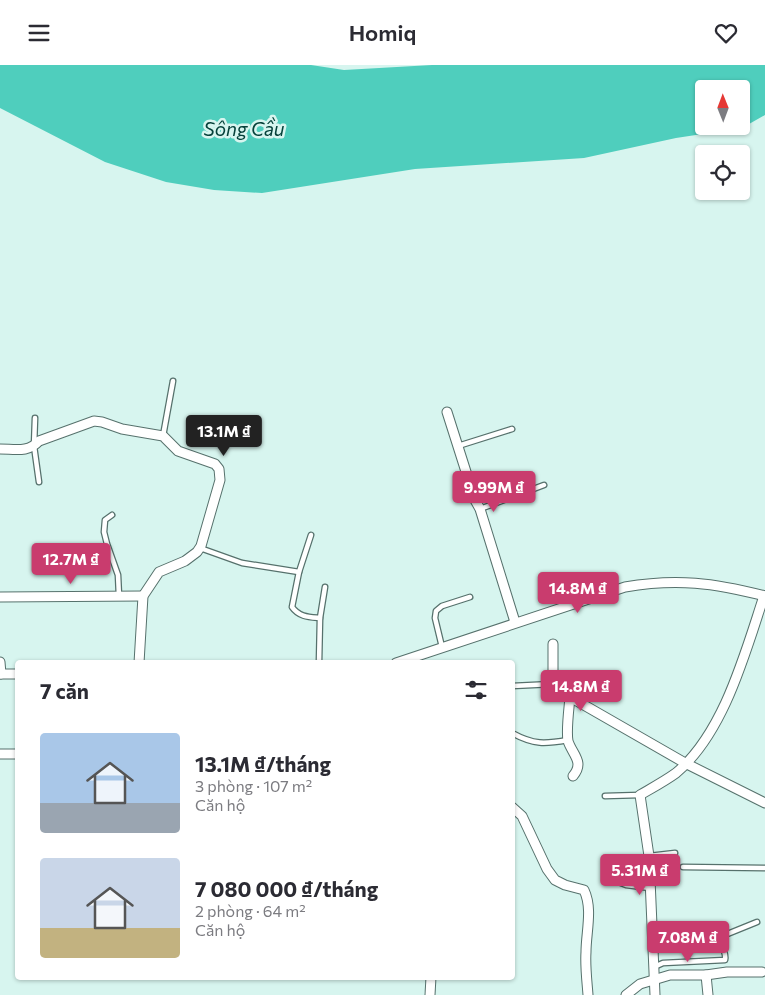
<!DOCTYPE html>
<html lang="vi">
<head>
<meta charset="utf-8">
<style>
	body { margin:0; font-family:Commissioner,sans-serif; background:#f2f2f3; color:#2b2b33; height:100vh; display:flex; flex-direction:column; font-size:19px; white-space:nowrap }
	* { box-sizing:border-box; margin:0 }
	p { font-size:16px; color:#7c7c81 }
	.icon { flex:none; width:28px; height:28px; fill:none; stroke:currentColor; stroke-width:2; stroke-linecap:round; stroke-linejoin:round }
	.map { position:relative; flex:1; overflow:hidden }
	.panel { position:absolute; left:15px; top:595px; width:500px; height:320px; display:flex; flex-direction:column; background:#fff; border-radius:5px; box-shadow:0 1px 4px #0004 }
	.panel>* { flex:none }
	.needle { width:32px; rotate:359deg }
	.fabs { position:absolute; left:695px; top:15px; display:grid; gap:10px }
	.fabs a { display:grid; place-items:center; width:55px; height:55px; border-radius:5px; background:#fff; box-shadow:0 1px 4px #0004; font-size:25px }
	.price { position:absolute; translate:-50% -42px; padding:0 11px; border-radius:5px; background:#c93c6e; color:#fff; font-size:16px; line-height:32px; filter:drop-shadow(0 1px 2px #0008) }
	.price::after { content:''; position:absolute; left:50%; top:30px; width:15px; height:11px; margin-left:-8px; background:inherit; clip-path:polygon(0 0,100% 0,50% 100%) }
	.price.selected { background:#222; color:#fff }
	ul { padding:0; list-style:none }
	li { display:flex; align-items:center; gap:15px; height:125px; padding:0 25px }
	li span { display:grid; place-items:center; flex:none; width:140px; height:100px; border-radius:5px; color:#555 }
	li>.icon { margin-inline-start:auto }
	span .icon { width:60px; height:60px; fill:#fffc; stroke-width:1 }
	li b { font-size:21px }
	h2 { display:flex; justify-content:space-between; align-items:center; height:60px; padding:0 25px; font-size:21px }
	header { display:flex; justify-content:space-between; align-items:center; height:65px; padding:0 25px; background:#fff; font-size:22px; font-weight:600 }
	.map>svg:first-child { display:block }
	.water { fill:#4fcebd; fill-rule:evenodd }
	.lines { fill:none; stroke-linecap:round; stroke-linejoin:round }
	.lane-casing { stroke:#56716c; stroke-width:7 }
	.street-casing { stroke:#56716c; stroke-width:11 }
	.lane { stroke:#fff; stroke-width:4.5 }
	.street { stroke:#fff; stroke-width:9 }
	.labels { text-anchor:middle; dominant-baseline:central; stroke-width:5; stroke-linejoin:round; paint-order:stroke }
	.water-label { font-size:19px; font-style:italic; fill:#05413a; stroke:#d7f5ef }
</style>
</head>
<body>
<header><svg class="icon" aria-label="menu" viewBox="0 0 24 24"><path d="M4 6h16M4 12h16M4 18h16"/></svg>Homiq<svg class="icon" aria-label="heart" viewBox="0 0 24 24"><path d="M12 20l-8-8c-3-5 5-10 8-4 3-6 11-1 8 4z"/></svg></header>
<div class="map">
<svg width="765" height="930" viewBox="0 0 765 930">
	<rect width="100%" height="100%" fill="#d7f5ef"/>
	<!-- water -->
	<path class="water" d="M0,0H311L344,5L432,0H765V50L742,63L676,73L584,93L415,104L262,128L214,125L166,117L105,97L0,43ZM704,24H741V61H704Z"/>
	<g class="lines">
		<defs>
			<g id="lane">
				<path d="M35,353L34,381L39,417"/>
				<path d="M163,371L173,316"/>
				<path d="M458,381L512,364"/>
				<path d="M480,444L544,420"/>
				<path d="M112,450L105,455L104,467L107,479L118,510L119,531"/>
				<path d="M311,470L299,507L292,542C299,552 309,552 320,553"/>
				<path d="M200,483L242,498L299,507"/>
				<path d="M442,582L435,553L436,546L442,541L470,532"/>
				<path d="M319,598L320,553L325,522"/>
				<path d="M512,621L553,619"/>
				<path d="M512,668C534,680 545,679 568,675"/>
				<path d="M605,731L640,730"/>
				<path d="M649,791L675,788"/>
				<path d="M683,802L765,803"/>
				<path d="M613,815L626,820L650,823"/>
				<path d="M654,902L663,898L725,895C727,886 719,880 720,872L757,857"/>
			</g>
			<g id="street">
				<path d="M447,347L475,435L480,444L515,557"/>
				<path d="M0,384C15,384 28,388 39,376L94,356L102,357L122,364L163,371L178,386L215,399L219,404L220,415L201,481L197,487L185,496L159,507L143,531L139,598"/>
				<path d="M0,532L143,531"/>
				<path d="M553,579V619L570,632C569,644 566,665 568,676C572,689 585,697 573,711"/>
				<path d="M0,597L1,609"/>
				<path d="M396,598L625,522C677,513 714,518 765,531"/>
				<path d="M0,609H18"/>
				<path d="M570,632L685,698L765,738"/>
				<path d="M0,689H18"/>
				<path d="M512,742L522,751L547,804L555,815L565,820L584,825C593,844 586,867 586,887C585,901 587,916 588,930"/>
				<path d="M706,910L708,930"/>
				<path d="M430,930L431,912"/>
				<path d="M626,930L640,919L670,910H706L727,907H762"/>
				<path d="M655,930L649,791L640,730C652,723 665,716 676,708C724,668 745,588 764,531"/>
			</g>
		</defs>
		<!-- lane casing -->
		<use href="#lane" class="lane-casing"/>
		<!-- street casing -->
		<use href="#street" class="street-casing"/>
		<!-- lane -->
		<use href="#lane" class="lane"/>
		<!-- street -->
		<use href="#street" class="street"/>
	</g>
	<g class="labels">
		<!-- water labels -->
		<g class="water-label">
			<text x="244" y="63">Sông Cầu</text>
		</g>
	</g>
</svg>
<div class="fabs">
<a><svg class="needle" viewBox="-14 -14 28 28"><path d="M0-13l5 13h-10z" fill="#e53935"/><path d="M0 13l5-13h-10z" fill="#7c7c81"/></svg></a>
<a><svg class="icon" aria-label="locate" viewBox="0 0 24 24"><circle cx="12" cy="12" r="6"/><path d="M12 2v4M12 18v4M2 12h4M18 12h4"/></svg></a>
</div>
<b class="price selected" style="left:224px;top:392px">13.1M ₫</b>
<b class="price" style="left:494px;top:448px">9.99M ₫</b>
<b class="price" style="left:71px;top:520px">12.7M ₫</b>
<b class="price" style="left:578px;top:549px">14.8M ₫</b>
<b class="price" style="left:581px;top:647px">14.8M ₫</b>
<b class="price" style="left:640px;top:831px">5.31M ₫</b>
<b class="price" style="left:688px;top:898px">7.08M ₫</b>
<section class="panel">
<h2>7 căn<svg class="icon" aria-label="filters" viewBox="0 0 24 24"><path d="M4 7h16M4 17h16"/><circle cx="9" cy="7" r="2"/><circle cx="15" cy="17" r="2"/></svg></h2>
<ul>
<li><span style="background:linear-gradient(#a9c7e8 70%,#9aa5b1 0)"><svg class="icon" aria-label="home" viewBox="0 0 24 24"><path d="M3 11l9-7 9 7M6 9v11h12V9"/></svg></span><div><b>13.1M ₫/tháng</b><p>3 phòng · 107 m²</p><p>Căn hộ</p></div></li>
<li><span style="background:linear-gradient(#c9d6e8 70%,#c2b280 0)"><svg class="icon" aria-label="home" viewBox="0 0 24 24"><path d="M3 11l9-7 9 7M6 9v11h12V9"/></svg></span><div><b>7 080 000 ₫/tháng</b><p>2 phòng · 64 m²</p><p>Căn hộ</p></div></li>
</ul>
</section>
</div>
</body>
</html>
